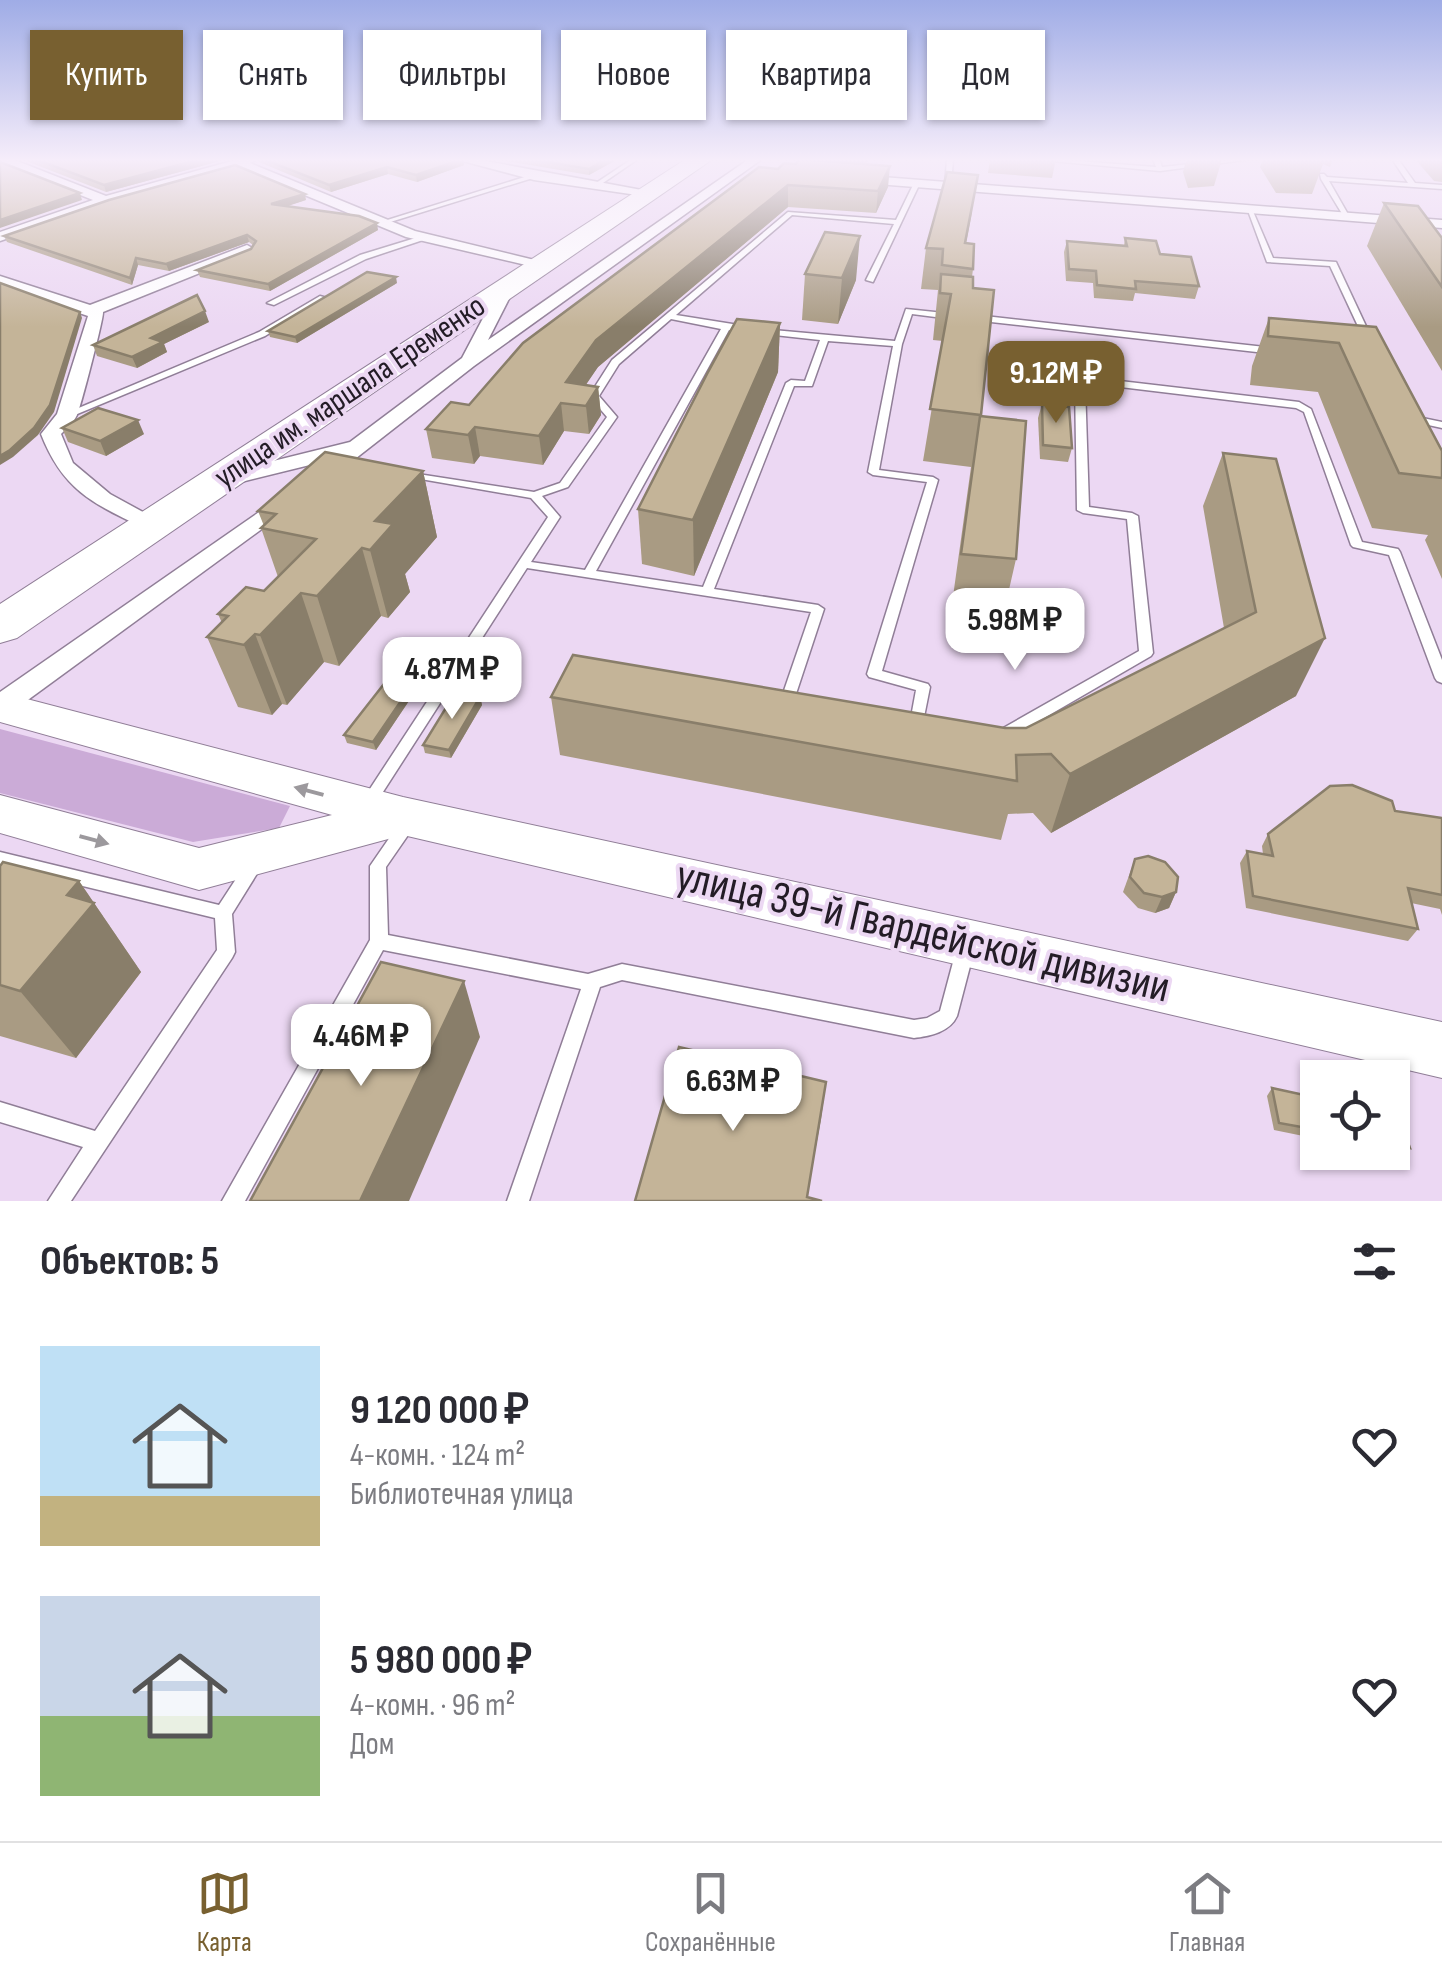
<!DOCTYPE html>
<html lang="ru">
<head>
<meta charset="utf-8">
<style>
	body { margin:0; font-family:"Sofia Sans Condensed",sans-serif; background:#f7f7f7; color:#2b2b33; height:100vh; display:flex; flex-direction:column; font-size:38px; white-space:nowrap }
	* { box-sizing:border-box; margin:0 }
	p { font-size:32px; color:#7c7c81 }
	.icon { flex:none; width:55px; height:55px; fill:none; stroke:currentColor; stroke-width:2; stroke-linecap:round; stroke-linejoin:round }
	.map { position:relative; height:1201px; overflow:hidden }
	.side { display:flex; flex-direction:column; background:#fff; flex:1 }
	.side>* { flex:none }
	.banner { position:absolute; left:30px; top:30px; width:1382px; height:90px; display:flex; gap:20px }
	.buttons { position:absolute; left:1300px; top:1060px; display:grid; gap:20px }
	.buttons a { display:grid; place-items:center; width:110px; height:110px; border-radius:0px; background:#fff; box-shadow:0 2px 8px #0004; font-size:50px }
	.price { position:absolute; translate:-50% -85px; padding:0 22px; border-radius:20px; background:#fff; color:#222; font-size:32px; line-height:65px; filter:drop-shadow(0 2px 5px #0008) }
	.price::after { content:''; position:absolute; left:50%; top:60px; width:30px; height:22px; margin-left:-15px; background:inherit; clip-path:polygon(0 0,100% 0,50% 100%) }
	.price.on { background:#786030; color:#fff }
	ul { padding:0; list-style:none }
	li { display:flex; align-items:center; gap:30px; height:250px; padding:0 40px }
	li span { display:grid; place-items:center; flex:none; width:280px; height:200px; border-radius:0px; color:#555 }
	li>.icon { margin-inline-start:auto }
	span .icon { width:120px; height:120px; fill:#fffc; stroke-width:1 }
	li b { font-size:42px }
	h2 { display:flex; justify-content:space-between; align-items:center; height:120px; padding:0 40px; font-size:42px }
	.chip { padding:0 35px; border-radius:0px; background:#fff; box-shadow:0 2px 8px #0004; font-size:35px; line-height:90px }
	.chip.on { background:#786030; color:#fff }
	.tabs { display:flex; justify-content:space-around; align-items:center; height:140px; border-top:2px solid #e1e1e2; background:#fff; font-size:28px; color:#7c7c81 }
	.tabs a { display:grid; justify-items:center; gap:5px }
	.tabs .on { color:#786030 }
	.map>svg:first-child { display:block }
	.green { fill:#cbabd7 }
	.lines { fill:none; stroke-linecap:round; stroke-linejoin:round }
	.lane-casing { stroke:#907e97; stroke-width:3 }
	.street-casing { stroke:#907e97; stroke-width:3 }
	.secondary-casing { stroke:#907e97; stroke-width:2 }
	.highway-casing { stroke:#907e97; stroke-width:2 }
	.lane { fill:#fff; fill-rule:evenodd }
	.street { fill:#fff; fill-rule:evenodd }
	.secondary { fill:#fff; fill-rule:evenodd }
	.highway { fill:#fff; fill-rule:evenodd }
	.wall { fill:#a99b83 }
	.shaded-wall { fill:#897e6a }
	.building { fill:#c4b498; stroke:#897e6a; stroke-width:2.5 }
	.oneway { fill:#9c999d }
	.labels { text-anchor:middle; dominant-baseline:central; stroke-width:8; stroke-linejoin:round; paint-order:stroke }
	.far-street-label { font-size:32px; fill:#231c26; stroke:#ecd8f3 }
	.near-street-label { font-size:45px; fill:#231c26; stroke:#ecd8f3 }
</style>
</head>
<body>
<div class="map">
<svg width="1442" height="1201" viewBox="0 0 1442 1201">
	<rect width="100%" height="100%" fill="#ecd8f3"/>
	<!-- green -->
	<path class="green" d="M0,729L290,806L279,828L193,842L0,793Z"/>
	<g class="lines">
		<defs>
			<g id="lane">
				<path d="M632,159H638L597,187H593V185Z"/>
				<path d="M947,159H953L951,186L948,188L945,186Z"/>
				<path d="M1030,159H1051L1156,167L1153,159H1159L1162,167L1237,159H1252L1160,171Z"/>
				<path d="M1392,159H1398L1415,183L1442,185V189L1329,181L1349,216L1344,217L1321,179L1320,174H1324L1327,177L1408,183Z"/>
				<path d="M534,174L536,177L387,223L381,222Z"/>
				<path d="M917,181L920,183L873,282L866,280L894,224L792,215L676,315L745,326L749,329L745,332L729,330L596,571L703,587L786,383L791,380L805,381L820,340L765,334L761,331L762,329L895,341L906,309L954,314L955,316L951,319L912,314L902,344L879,470L933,477L938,480L882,671L928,684L930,687L921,732H911L909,728L916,690L869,677L867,674L927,482L873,475L868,472L893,346L828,341L812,386H794L714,589L818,605L824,609L790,712H780L778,708L811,612L527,568L372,809L367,811L362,809L359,805L362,801L548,517L531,498L409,477L404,474L405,472L534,492L560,483L607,417L589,396L612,360L788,212L896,220L914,183ZM671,319L721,329L585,570L531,562L560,517L542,496L568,487L617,417L599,396L619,364Z"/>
				<path d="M1247,208L1252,209L1273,258L1336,262L1372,339L1371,341L1364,339L1330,266L1267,262Z"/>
				<path d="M422,236L429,238L366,259L274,305L267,303L360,255Z"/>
				<path d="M320,296L327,298L265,336L70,417H64L62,415L259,332Z"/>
				<path d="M976,315L1274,348L1278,351L1274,354L973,320L972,318Z"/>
				<path d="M1086,377L1299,402L1311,409L1362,542L1398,549L1400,552L1442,660V683L1437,681L1435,678L1389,555L1353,547L1351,545L1304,412L1296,408L1087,383L1085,384L1089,507L1132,513L1138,516L1153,653L1151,656L1008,739L1003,740L998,739L996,735L998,731L1139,651L1127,519L1083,513L1077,510L1075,383Z"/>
				<path d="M1413,416L1442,422V428L1410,421V417Z"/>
				<path d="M407,819L413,821L415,825L386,867L388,935L588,974L622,964L914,1020L927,1018L940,1011L956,951L959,945L965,943L971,945L974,951L957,1016C950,1032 930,1036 914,1038L622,980L600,987L529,1201H507L581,989L383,950L245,1201H222L370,940V866L401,821Z"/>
				<path d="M0,852L219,905L249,859L255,857L261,859L263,864L232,914L235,952L232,958L71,1201H48L83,1147L0,1122V1102L95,1131L217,950L215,918L0,866Z"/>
			</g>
			<g id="street">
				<path d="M0,159H12L106,196L239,159H257L250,163L415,231L551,264L543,269L406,237L237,167L110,203L0,241V232L93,200L0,163Z"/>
				<path d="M455,159H475L658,193L651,197L534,180Z"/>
				<path d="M749,159H762L474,366L328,480H312L309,475L326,461L229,485L218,479L221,474L350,442L462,358L500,286L514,289L488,340Z"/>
				<path d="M856,175L1442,220V228L851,182V176Z"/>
				<path d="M247,245L254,249L252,252L103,312C104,317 81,406 77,415C74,422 66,429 61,434L73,463L110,494L163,523L152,530L144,528C92,503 63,490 41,434L57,414L88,316L0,286V276L90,305Z"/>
				<path d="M288,492L296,494L299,499L296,504L10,713L0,716V692Z"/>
			</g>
			<path id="secondary" d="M0,692L403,797L1442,1022V1078L403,835L199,890L0,833V795L199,848L332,815L0,722Z"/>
			<path id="highway" d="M686,159H713L17,638L0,643V604Z"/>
		</defs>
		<!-- lane casing -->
		<use href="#lane" class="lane-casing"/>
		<!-- street casing -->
		<use href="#street" class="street-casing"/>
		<!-- secondary casing -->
		<use href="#secondary" class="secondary-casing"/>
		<!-- highway casing -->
		<use href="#highway" class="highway-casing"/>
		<!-- lane -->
		<use href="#lane" class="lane"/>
		<!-- street -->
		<use href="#street" class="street"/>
		<!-- secondary -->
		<use href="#secondary" class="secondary"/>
		<!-- highway -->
		<use href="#highway" class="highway"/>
	</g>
	<!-- wall -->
	<g class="wall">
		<path d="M21,159H227L106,192Z"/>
		<path d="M257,159H463L464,165L417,182L388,174L331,192L259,162Z"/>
		<path d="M494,159H618L589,175Z"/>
		<path d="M827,159H869L866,164L888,187L876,213L788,207L598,367L585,385L598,387L601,415L589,434L564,431L543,465L480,456L474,464L432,458L426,429L469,405L778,169L796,164L827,161Z"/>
		<path d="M990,159H1056L1052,178L988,173Z"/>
		<path d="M1179,159H1222L1214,186L1188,188L1183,172L1186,161H1180Z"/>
		<path d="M1263,159H1333L1330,167L1323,164L1312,194L1276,193L1260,167Z"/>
		<path d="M1415,159H1442V182L1434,181Z"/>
		<path d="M306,200L286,206L378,230L270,291L200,277L197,270L251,249L253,245L249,242L169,271L138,265L132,285L7,242L4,236Z"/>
		<path d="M1384,203L1442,238V371L1367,246Z"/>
		<path d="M972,212L966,243L973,269L972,277L981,416L1016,559L1003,616L951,611L971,467L923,461L943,341L933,340L938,290L921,289L926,248Z"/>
		<path d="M1125,238L1160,254L1199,286L1195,299L1135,293L1133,301L1094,298L1093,283L1066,281L1064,252L1067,241L1124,245Z"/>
		<path d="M805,274L856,280L838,324L802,320Z"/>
		<path d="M397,283L297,343L270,337L268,331Z"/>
		<path d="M1269,318L1376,327L1442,451V579L1425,540L1428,535L1372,528L1318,392L1250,385L1252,366Z"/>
		<path d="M209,322L164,344L167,352L137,368L97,356L93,345Z"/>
		<path d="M780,323L778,372L694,576L642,564L638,509Z"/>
		<path d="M1042,404L1072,448L1068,462L1040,459L1038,418Z"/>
		<path d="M62,428L144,434L106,456L68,442Z"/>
		<path d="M1223,453L1296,696L1051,833L1033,813L1008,814L1001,840L560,755L551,697L1005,728H1026L1224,628L1203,506Z"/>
		<path d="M423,471L437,537L405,574L410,592L388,618L381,616L339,666L324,662L287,705L282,704L272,715L238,707L207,637L222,623L218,614L264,591L278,577L261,528L264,526L258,511Z"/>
		<path d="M431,657L433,665L376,750L347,743L344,735L391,682Z"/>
		<path d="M480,697L482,705L451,758L425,753L423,745Z"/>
		<path d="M1395,811L1442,818V915L1440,909L1411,903L1418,929L1408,941L1246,908L1240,863L1247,851L1263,854L1262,846L1268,834Z"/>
		<path d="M1135,859L1176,892L1169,908L1155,913L1138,908L1123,892Z"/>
		<path d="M0,866L79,881L141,972L76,1058L0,1036Z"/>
		<path d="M1272,1088L1318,1098V1139L1274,1130L1267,1096Z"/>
		<path d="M1392,1116L1410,1148L1403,1155L1391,1152Z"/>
	</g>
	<!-- shaded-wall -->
	<g class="shaded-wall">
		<path d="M201,159H227L106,192L104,185Z"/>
		<path d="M463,159L464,165L417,182L416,175Z"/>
		<path d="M606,159H618L589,175V169Z"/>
		<path d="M890,166L888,187L876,213L878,191Z"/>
		<path d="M387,167L388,174L331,192L329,185Z"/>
		<path d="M788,185V207L598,367L573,404L566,382L596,340Z"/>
		<path d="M80,193L82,200L0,228V220Z"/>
		<path d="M305,194L306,200L273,211L271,204Z"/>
		<path d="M377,223L378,230L270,291L268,284Z"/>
		<path d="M247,235L249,242L169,271L166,264Z"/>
		<path d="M860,236L856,280L838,324L842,278Z"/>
		<path d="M136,258L138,265L132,285L130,278Z"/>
		<path d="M396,277L397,283L297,343L295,337Z"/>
		<path d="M205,311L209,322L164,344L167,352L137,368L132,357L151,338Z"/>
		<path d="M80,312L82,318L54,412L38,435L13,457L0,465V456Z"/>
		<path d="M780,323L778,372L694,576L693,520Z"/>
		<path d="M598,387L601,415L589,434L586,406Z"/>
		<path d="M561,403L564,431L543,465L539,436Z"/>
		<path d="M138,420L144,434L106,456L100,441Z"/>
		<path d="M475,427L480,456L474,464L468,435Z"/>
		<path d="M423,471L437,537L405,574L410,592L388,618L370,550L375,521Z"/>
		<path d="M362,548L381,616L339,666L317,596Z"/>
		<path d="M301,593L324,662L287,705L260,635Z"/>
		<path d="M255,634L282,704L272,715L244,645Z"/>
		<path d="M1325,638L1296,696L1051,833L1070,774Z"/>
		<path d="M431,657L433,665L376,750L373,742Z"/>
		<path d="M480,697L482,705L451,758L449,750Z"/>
		<path d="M79,881L141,972L76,1058L20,991L67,895Z"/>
		<path d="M1176,892L1169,908L1155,913L1162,897Z"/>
		<path d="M464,981L480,1037L409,1201H360Z"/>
		<path d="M826,1082L821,1119L806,1201Z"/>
	</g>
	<!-- building -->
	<g class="building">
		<path d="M35,159H201L104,185Z"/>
		<path d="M263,159H463L416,175L387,167L329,185Z"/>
		<path d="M530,159H606L589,169Z"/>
		<path d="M799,159L890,166L878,191L788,185L596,340L566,382L598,387L586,406L561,403L539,436L475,427L468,435L426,429L451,402L469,405L523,343L759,167L778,169L784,163L796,164Z"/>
		<path d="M0,162L80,193L0,220Z"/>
		<path d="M235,165L305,194L271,204L359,216L377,223L268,284L197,270L251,249L256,241L247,235L166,264L136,258L130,278L4,236L109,200Z"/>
		<path d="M947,172L978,175L965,243L974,244L973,269L942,265L943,249L926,248Z"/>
		<path d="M1384,203L1418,206L1442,238V287Z"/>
		<path d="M825,232L860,236L842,278L805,274Z"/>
		<path d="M1125,238L1156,241L1160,254L1191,257L1199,286L1135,281L1136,289L1097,285L1096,271L1069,269L1067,241L1127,246Z"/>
		<path d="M367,272L396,277L295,337L268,331Z"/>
		<path d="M941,274L973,277V288L994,290L981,415L930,409L951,294L940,293Z"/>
		<path d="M0,283L80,312L50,405L34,428L10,450L0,456Z"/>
		<path d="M197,295L205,311L151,338L163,342L132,357L93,345Z"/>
		<path d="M1269,318L1376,327L1442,451V478L1399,473L1339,343L1268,336Z"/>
		<path d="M737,319L780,323L693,520L638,509L707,374Z"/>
		<path d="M1042,404L1069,407L1072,448L1043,445Z"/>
		<path d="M98,408L138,420L100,441L62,428Z"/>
		<path d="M980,416L1026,421L1016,559L961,554Z"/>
		<path d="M325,452L423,471L375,521L393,524L370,550L362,548L317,596L301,593L260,635L255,634L244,645L207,637L228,616L218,614L246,587L264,591L316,539L261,528L276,514L258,511Z"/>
		<path d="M1223,453L1276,459L1325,638L1070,774L1051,754L1016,755L1017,781L551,697L573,655L1005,728H1026L1256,612Z"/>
		<path d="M408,654L431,657L373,742L344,735L387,680L391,682Z"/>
		<path d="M455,693L480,697L449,750L423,745Z"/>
		<path d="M1352,785L1392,801L1395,811L1442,818V895L1408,888L1418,929L1253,896L1247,851L1273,856L1268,834L1330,786Z"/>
		<path d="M1148,856L1165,862L1178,877L1176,892L1162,897L1144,893L1130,877L1135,859Z"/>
		<path d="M3,862L79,881L67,895L94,903L20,991L0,985V866Z"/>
		<path d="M381,962L464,981L360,1201H250Z"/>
		<path d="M679,1047L826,1082L807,1197L822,1201H635Z"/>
		<path d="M1272,1088L1318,1098V1130L1279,1123Z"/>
		<path d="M1392,1116L1399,1117L1410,1148L1392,1144Z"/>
	</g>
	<!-- one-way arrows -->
	<defs><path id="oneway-solid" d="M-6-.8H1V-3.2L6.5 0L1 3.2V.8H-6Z" transform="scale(2.5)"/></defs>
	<g class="oneway">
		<use href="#oneway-solid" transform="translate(309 791) rotate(-165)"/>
		<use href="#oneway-solid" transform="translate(94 840) rotate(15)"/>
	</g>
	<!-- sky -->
	<linearGradient id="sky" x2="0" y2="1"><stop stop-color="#9face6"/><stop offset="0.49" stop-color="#f6edfa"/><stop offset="1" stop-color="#f6edfa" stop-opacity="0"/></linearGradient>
	<rect width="1442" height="327" fill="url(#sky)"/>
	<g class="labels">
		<!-- far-street labels -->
		<g class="far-street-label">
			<text transform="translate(350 392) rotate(-34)">улица им. маршала Еременко</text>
		</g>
		<!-- near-street labels -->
		<g class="near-street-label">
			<text transform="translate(923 932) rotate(13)">улица 39-й Гвардейской дивизии</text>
		</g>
	</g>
</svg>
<div class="buttons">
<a><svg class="icon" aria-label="locate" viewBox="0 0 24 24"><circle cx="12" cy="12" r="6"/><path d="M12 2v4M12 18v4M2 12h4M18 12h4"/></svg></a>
</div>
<b class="price on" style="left:1056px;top:426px">9.12M ₽</b>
<b class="price" style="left:1015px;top:673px">5.98M ₽</b>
<b class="price" style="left:452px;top:722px">4.87M ₽</b>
<b class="price" style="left:361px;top:1089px">4.46M ₽</b>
<b class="price" style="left:733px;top:1134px">6.63M ₽</b>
<div class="banner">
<a class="chip on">Купить</a>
<a class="chip">Снять</a>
<a class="chip">Фильтры</a>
<a class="chip">Новое</a>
<a class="chip">Квартира</a>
<a class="chip">Дом</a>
</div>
</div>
<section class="side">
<h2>Объектов: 5<svg class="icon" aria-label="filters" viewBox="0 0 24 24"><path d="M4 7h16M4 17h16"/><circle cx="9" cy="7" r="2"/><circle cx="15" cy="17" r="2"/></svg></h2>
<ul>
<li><span style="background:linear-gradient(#bfe0f5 75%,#c2b280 0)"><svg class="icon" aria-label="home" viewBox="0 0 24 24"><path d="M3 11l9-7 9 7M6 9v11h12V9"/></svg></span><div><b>9 120 000 ₽</b><p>4-комн. · 124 m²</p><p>Библиотечная улица</p></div><svg class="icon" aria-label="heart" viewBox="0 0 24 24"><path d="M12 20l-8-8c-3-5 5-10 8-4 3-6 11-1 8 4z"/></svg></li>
<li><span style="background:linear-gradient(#c9d6e8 60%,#8fb573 0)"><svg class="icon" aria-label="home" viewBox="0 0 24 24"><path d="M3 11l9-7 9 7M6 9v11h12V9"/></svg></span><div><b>5 980 000 ₽</b><p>4-комн. · 96 m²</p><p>Дом</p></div><svg class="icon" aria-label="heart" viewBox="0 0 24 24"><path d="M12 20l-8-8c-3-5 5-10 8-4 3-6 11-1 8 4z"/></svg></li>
</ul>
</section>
<nav class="tabs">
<a class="on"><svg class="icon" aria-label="map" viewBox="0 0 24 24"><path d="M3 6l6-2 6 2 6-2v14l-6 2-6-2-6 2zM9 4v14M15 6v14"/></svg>Карта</a>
<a><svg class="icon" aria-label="saved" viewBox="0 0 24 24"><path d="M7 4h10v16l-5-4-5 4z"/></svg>Сохранённые</a>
<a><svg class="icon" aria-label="home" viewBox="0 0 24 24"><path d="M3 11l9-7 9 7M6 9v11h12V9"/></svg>Главная</a>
</nav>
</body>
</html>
